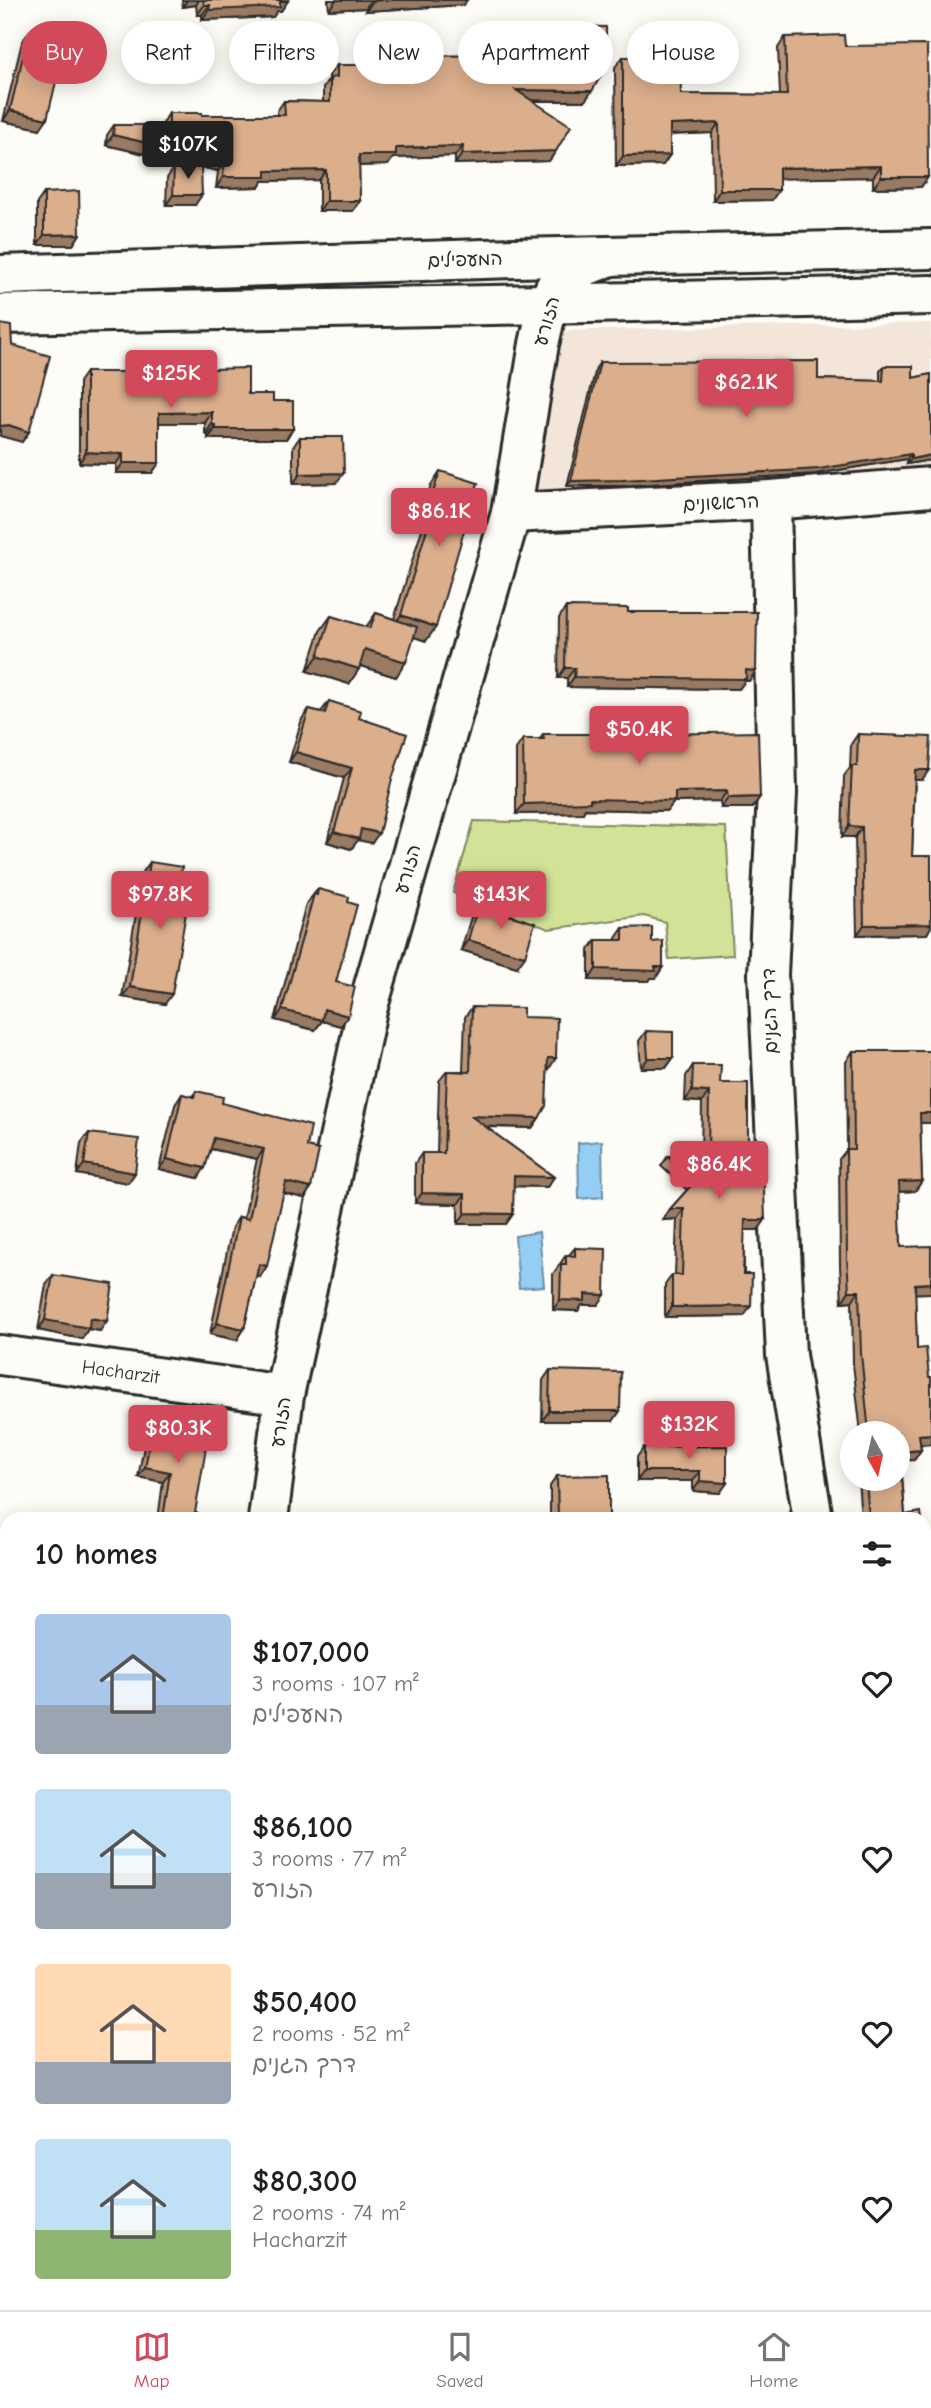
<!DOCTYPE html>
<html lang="en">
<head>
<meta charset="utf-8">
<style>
	body { margin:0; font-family:"Comic Neue","Playpen Sans Hebrew",sans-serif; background:#f2f2f2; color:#202124; height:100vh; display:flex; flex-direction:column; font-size:26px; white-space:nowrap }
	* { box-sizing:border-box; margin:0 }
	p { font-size:23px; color:#757577 }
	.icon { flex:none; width:38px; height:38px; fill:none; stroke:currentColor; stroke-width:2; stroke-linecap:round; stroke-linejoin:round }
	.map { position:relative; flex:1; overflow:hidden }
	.drawer { position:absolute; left:0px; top:1512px; width:931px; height:798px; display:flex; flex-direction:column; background:#fff; border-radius:21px 21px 0 0; box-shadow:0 4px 18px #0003 }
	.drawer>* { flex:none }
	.top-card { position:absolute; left:21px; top:21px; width:889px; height:63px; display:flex; gap:14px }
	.needle { width:46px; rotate:172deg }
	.tools { position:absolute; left:840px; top:1421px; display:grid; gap:14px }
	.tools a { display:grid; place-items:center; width:70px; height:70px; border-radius:50%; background:#fff; box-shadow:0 4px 18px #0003; font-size:35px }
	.price { position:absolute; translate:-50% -60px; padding:0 16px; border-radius:7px; background:#d1495b; color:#fff; font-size:23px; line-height:46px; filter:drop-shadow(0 2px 4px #0008) }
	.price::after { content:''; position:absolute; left:50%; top:42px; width:21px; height:16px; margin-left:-10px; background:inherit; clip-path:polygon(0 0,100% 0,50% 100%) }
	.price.current { background:#222; color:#fff }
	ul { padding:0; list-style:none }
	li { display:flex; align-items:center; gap:21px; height:175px; padding:0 35px }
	li span { display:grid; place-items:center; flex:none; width:196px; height:140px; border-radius:7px; color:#555 }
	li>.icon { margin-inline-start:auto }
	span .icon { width:84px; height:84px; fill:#fffc; stroke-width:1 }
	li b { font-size:30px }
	h2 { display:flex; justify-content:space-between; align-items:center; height:84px; padding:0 35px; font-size:30px }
	.pill { padding:0 24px; border-radius:32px; background:#fff; box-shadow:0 4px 18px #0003; font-size:24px; line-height:63px }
	.pill.current { background:#d1495b; color:#fff }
	.tabs { display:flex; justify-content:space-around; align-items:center; height:98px; border-top:2px solid #e0e0e0; background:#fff; font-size:19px; color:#757577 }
	.tabs a { display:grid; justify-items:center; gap:4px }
	.tabs .current { color:#d1495b }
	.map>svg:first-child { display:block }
	.built { fill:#f3e5d7 }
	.green { fill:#d2e397; stroke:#7e8761; stroke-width:2 }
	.water { fill:#94cef4; stroke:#6a8da4; stroke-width:2 }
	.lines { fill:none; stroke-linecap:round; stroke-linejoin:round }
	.street-casing { stroke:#2b2b2b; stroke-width:44 }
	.secondary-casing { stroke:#2b2b2b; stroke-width:44 }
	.path { stroke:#2b2b2b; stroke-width:4.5; stroke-dasharray:2 5; stroke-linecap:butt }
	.street { stroke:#fdfcf7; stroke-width:38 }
	.secondary { stroke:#fdfcf7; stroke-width:38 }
	.wall { fill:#bc9678; stroke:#2b2b2b; stroke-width:2 }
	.shaded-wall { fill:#997a62; stroke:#2b2b2b; stroke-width:2 }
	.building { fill:#dbae8c; stroke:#2b2b2b; stroke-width:2 }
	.labels { text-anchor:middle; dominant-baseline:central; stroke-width:7; stroke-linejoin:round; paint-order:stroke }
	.street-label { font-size:19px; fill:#2b2b2b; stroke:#fdfcf7 }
</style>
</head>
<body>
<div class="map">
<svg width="931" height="2310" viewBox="0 0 931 2310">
	<rect width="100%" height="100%" fill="#fdfcf7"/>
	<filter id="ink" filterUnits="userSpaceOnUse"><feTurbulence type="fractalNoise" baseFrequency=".0143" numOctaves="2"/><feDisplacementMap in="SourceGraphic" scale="14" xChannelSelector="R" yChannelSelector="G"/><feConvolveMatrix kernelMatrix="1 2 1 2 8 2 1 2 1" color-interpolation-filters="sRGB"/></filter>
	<g filter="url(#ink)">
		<!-- built -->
		<path class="built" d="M931,323V477L527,504L553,331Z"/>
		<!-- green -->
		<path class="green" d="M474,821L726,827L733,955L669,959L665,922L644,916L549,929L453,893Z"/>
		<!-- water -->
		<g class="water">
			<path d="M602,1141L603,1197L579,1199L578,1143Z"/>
			<path d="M539,1232L544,1286L519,1288L515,1236Z"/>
		</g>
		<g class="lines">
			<defs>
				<g id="street">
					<path d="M771,500L777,793L768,974L786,1355L813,1519"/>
					<path d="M511,513L771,500L931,487"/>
					<path id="s1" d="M0,1355L284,1395"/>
					<path d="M924,2146L931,2190"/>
				</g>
				<g id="secondary">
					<path d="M0,275L514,258L931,249"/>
					<path d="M0,314L548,304L931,295"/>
					<path d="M268,1519L284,1395L367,1010L511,513L539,344L548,304L555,288L575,270L610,256"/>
					<path d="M176,2310V2303"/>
				</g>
			</defs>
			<!-- street casing -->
			<use href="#street" class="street-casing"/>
			<!-- secondary casing -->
			<use href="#secondary" class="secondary-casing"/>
			<!-- path -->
			<path class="path" d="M0,1818L7,1819"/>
			<!-- street -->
			<use href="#street" class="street"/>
			<!-- secondary -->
			<use href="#secondary" class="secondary"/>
		</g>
		<!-- wall -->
		<g class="wall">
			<path d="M182,0H288L281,11H277L273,17L202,20V15H197L196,5L183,7Z"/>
			<path d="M328,0H467L463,5L366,11V8L329,10Z"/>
			<path d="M566,26L585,101H532L556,151L549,161L455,164V156L393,158L388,165L359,166L360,201L353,211H319V180L263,181L259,187L216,188L218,171L106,145L107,135L114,125H162L169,113L202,115H277V111L284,101L323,102V88L329,79V75L337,65H422L429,56L526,55L528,52H559V37Z"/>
			<path d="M29,32L40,129L3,121L22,42Z"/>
			<path d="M785,37L845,46L928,177L921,187L873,188V177L779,178L772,200L713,201L712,133L670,135L663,165L616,166L615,67L623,57L681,94L780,95L778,48Z"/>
			<path d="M174,168L195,205H166L167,178Z"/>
			<path d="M44,193L80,234L73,245H37V203Z"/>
			<path d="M600,362L818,379L880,381V371L884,366L913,378L931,374V460L907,464V459L815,474L618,486H567L596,368Z"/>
			<path d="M212,369L248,394L273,401L293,429L286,439H208V435L205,434V423H159V463L152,473H116V464L79,463V382L86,372L126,381L205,382V379Z"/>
			<path d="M300,437L336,483L293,484V447Z"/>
			<path d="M440,471L426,641L414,637L396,677L360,666L349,684L307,671L320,631L331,616L366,627L376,613L394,619L423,526L418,525L431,485Z"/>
			<path d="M566,607L628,612L756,671L749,681H745L739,689L567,687V678H558L559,618Z"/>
			<path d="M329,701L359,718L392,779L372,843L358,840L351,849L327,842L344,778L289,762L302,719L309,709L321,712Z"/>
			<path d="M628,730L659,734L760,797L752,808H721L720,801L674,802L667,811L585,809L583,813L516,814V749L523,739H540L543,734H626Z"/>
			<path d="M858,734L922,780H915L912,856L927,934L857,935L855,837H842L844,776L850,768L851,744Z"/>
			<path d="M150,862L177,899L165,1004L122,997L143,872Z"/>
			<path d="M318,889L348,902L336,982L341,1026L322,1021L315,1030L275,1020L306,904Z"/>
			<path d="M478,906L517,967L461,950L471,917Z"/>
			<path d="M623,928L652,942L656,978H651L649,981L589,980V950L596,940H616V938Z"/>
			<path d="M472,1007L523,1017L549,1069H547L539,1118L532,1128L486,1127L554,1177L547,1187L513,1186V1214L506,1224H458V1204L415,1203V1163L422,1153H437L439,1081L447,1071H463L465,1017Z"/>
			<path d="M646,1031L673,1058L666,1068H641L639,1041Z"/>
			<path d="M853,1051L920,1123L922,1181L915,1191L899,1192L901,1247L915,1294L917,1349L929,1377H931V1444L920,1445L921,1450L914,1460L901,1461L905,1515L922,1519H861L858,1479H898V1433H861L853,1364L852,1301L842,1302L840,1267L839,1159L847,1149L846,1062Z"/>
			<path d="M693,1065L720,1083L748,1161L765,1220L758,1230H744V1316L665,1317V1285L672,1275H675L677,1219L663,1220L670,1209L687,1190L661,1166L668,1156L701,1155L702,1102L685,1101L686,1076Z"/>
			<path d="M196,1091L307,1147L304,1198L283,1193L260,1277L256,1276L244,1329L237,1340L210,1334L232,1227L239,1217L244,1218L257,1159L211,1149L198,1178L159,1169L175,1105L182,1094L192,1097Z"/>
			<path d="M89,1133L135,1173L128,1183L77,1174L81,1143Z"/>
			<path d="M575,1248L598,1305H582L578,1311L553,1310V1274L566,1255H569Z"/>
			<path d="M53,1275L100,1331L88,1329L82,1339L38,1330L46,1285Z"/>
			<path d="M550,1370L620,1411L613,1421H542L543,1380Z"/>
			<path d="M156,1411L186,1438L195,1513L217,1519H158L163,1482L138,1477L149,1421Z"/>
			<path d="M727,1446L720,1493L693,1491V1481H637V1457L644,1447Z"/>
			<path d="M557,1476L609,1519H550V1486Z"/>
			<path d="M931,1719V1789L924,1763V1720Z"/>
			<rect x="355" y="2303" width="61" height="7"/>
			<rect x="459" y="2303" width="34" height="7"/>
			<rect x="584" y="2303" width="49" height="7"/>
			<path d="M823,2303H908L904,2310H823Z"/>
		</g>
		<!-- shaded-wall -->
		<g class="shaded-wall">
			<path d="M187,0H199L196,5L183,7Z"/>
			<path d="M336,0H371L366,8L329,10Z"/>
			<path d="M384,0H467L463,5L366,11L373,1Z"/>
			<path d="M280,1H288L281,11H277L273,17L202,20L209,10Z"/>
			<path d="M204,5H210L202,15H197Z"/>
			<path d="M516,90L592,91L585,101L509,100Z"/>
			<path d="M10,110L47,119L40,129L3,121Z"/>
			<path d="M719,123L712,133L662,135L670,125Z"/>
			<path d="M113,135L225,161L218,171L106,145Z"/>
			<path d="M463,146L455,156L393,158L388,165L352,166L359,155L396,148Z"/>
			<path d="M556,151L549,161L455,164L462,154Z"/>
			<path d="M670,155L663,165L616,166L623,156Z"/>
			<path d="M881,166L873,177L771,179L779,168Z"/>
			<path d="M326,170L319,180L263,181L259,187L216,188L223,177L266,171Z"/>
			<path d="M881,177H928L921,187L873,188Z"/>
			<path d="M720,190H779L772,200L713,201Z"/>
			<path d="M173,195H202L195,205H166Z"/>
			<path d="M326,201H360L353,211H319Z"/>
			<path d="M80,234L73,245H37L44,235Z"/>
			<path d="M212,412L205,423H152L159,413Z"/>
			<path d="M212,424L215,425L208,435L205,434Z"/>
			<path d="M9,425L29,432L22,442L0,436V426Z"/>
			<path d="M215,429H293L286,439H208Z"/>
			<path d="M86,452L123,454L116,464L79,463Z"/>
			<path d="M911,454L907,459L815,474L618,486H567L571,481Z"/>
			<path d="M931,455V460L907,464L911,459Z"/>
			<path d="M123,463H159L152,473H116Z"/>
			<path d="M344,473L336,483L293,484L300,474Z"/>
			<path d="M427,511L432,512L423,526L418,525Z"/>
			<path d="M401,615L436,627L426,641L391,629Z"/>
			<path d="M365,649L406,662L396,677L355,664Z"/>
			<path d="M318,656L359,669L349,684L307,671Z"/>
			<path d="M565,668H575L567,678H558Z"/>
			<path d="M746,670L756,671L749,681H745L739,689L567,687L574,677Z"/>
			<path d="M296,752L352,768L344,778L289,762Z"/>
			<path d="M915,770H929L922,780H908Z"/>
			<path d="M727,791L720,801L674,802L667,811L585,809L583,813L516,814L524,804L675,792Z"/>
			<path d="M760,797L752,808H721L728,798Z"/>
			<path d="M849,826L862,827L855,837H842Z"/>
			<path d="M361,829L379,833L372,843L358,840L351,849L327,842L334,832Z"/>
			<path d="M931,924V927L927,934L857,935L864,925Z"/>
			<path d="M468,940L525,956L517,967L461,950Z"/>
			<path d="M655,967H663L656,978H651L649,981L589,980L596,969Z"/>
			<path d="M130,987L172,994L165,1004L122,997Z"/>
			<path d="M324,1009L348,1016L341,1026L322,1021L315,1030L275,1020L282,1010Z"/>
			<path d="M548,1058H556L549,1069L541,1068Z"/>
			<path d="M648,1058H673L666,1068H641Z"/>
			<path d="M692,1091L709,1092L702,1102L685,1101Z"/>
			<path d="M920,1113H931V1123H912Z"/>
			<path d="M471,1116L539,1118L532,1128L464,1126Z"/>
			<path d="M214,1138L264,1149L257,1159L207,1148Z"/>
			<path d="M167,1159L205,1168L198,1178L159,1169Z"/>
			<path d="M84,1164L135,1173L128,1183L77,1174Z"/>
			<path d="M514,1176L554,1177L547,1187L506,1186Z"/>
			<path d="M922,1181L915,1191L892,1192L899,1182Z"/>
			<path d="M286,1182L311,1188L304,1198L279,1192Z"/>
			<path d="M422,1193L465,1194L458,1204L415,1203Z"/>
			<path d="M670,1209H684L677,1219L663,1220Z"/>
			<path d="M465,1213L513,1214L506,1224H458Z"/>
			<path d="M745,1220H765L758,1230H738Z"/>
			<path d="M259,1264L267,1266L260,1277L252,1274Z"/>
			<path d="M931,1283V1293L908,1294L915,1284Z"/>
			<path d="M849,1291H859L852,1301L842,1302Z"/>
			<path d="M585,1294L605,1295L598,1305H582L578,1311L553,1310L560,1300Z"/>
			<path d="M751,1306L744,1316L665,1317L672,1307Z"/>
			<path d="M90,1318L107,1321L100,1331L88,1329L82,1339L38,1330L45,1320Z"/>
			<path d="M217,1323L244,1329L237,1340L210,1334Z"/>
			<path d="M549,1411H620L613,1421H542Z"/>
			<path d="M931,1434V1444L912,1445L919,1435Z"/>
			<path d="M921,1450L914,1460L898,1461L900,1452Z"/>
			<path d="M145,1467L170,1472L163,1482L138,1477Z"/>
			<path d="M644,1471H700L693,1481H637Z"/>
			<path d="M700,1481L727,1483L720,1493L693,1491Z"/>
			<path d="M931,1580V1585L927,1590L924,1591V1582Z"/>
			<path d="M931,1752V1754L924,1763V1756L925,1754Z"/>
			<path d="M0,1793L7,1795V1804L6,1806L0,1805Z"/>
		</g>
		<!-- building -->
		<g class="building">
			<path d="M203,0H288V1H280V7L209,10L210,5H204Z"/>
			<path d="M566,26L606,27V67L592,91L516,90L571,126L556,151L462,154L463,146L396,148V155H359L360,201H326V170L266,171V177H223L225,161L113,135L114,125H169V113H202V115H285L284,101L330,102V78L337,77V65H429V56L528,55V52L566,53Z"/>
			<path d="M29,32L66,41L47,119L10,110Z"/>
			<path d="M844,35L845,46L927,45L928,177H881V166L779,168V190H720L719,123L670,125V155L623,156V57H680L681,94L787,95L785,37Z"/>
			<path d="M201,167L202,195H173L174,168Z"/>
			<path d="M79,191L80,234L44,235V193Z"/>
			<path d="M0,324L11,326L12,345L50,356L29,432L9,425L0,426Z"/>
			<path d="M818,361V379L883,381L884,366H913V378L931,374V455L911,459V454L819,469L622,480L571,481L600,362Z"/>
			<path d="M248,368V394H273V401H293V429H215V425L212,424V412L159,413V463H123V454L86,452V372H126V381L213,382L212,369Z"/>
			<path d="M300,437H343L344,473L300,474Z"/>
			<path d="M440,471L478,483L436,627L401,615L432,512L427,511Z"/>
			<path d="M566,607L628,608V612H757L756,671L746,670V679L574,677L575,668H565Z"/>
			<path d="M376,613L417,627L406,662L365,649L359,669L318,656L331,616L370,628Z"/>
			<path d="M329,701L361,711L359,718L407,734L392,779L379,833L361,829L359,839L334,832L352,768L296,752L309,709L325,713Z"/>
			<path d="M628,730L659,731V734L758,732L760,797L728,798L727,791L675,792V801L590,799V802L524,804L523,739H544L543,734H628Z"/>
			<path d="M858,734L931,737L929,770H915L912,856H931V924L864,925L862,827L849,826L852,766H857Z"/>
			<path d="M150,862L182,867L177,899L188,901L172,994L130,987Z"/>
			<path d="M318,889L349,897L348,902L357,905L336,982L355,987L348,1016L324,1009L322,1020L282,1010L314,894L317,895Z"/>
			<path d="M478,906L535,923L525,956L468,940Z"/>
			<path d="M652,927V942L663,941V967H655L656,971L596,969V940H623V928Z"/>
			<path d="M472,1007L523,1008V1017L557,1018L556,1058H548L546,1106L539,1118L471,1116L554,1177L514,1176L513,1214L465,1213V1194L422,1193V1153H444L447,1071L470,1072Z"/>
			<path d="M646,1031L673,1032V1058H648Z"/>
			<path d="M853,1051H931V1113H920L922,1181L899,1182L901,1247L931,1246V1283L915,1284L917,1349L926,1348L929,1377H931V1434L919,1435L921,1450L900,1452L905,1515L921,1512L922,1519H869L866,1479H898V1433H869L861,1354L859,1291H849L847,1257L846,1149H854Z"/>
			<path d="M693,1065H721L720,1083H748V1161H763L765,1220H745L743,1274H752L751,1306L672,1307V1275H682L684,1209H670L695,1181L668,1156L708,1155L709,1092L692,1091Z"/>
			<path d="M196,1091L223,1097L222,1103L311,1126L307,1147L319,1150L311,1188L286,1182L267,1266L259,1264L244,1329L217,1323L239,1217L249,1219L264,1149L214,1138L205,1168L167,1159L182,1094L194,1097Z"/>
			<path d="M89,1133L139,1139L135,1173L84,1164Z"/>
			<path d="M575,1248L606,1249L605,1295L585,1294V1301L560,1300L561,1264H566V1255L575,1256Z"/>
			<path d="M53,1275L113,1284L107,1321L90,1318L89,1328L45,1320Z"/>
			<path d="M550,1370L621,1372L620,1411H549Z"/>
			<path d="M156,1411L190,1417L186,1438L207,1442L195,1513L217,1517V1519H163L170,1472L145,1467Z"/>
			<path d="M727,1446V1483L700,1481V1471H644V1447Z"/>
			<path d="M609,1475V1519H558L557,1476Z"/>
			<path d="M924,1527L931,1562V1580L924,1582Z"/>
			<path d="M0,1682L7,1683V1795L0,1793Z"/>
			<path d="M931,1719V1752L925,1754L924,1747V1720Z"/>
			<path d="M362,2303H416V2310H361Z"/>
			<rect x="466" y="2303" width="27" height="7"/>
			<rect x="591" y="2303" width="42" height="7"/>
			<path d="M830,2303H908H903L904,2310H831Z"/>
		</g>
	</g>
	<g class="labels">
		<!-- street labels -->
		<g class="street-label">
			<text transform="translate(465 260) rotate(-2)">המעפילים</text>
			<text transform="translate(547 321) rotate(-74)">הזורע</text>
			<text transform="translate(721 503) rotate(-3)">הראשונים</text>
			<text transform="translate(408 869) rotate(-74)">הזורע</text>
			<text transform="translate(770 1011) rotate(-92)">דרך הגנים</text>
			<text stroke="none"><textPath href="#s1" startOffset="122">Hacharzit</textPath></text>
			<text transform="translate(281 1422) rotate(-82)">הזורע</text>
		</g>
	</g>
</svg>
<div class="tools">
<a><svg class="needle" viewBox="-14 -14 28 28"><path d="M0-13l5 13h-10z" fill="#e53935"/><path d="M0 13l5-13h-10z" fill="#757577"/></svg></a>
</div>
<b class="price current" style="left:188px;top:181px">$107K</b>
<b class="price" style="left:171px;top:410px">$125K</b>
<b class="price" style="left:746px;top:419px">$62.1K</b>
<b class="price" style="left:439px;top:548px">$86.1K</b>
<b class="price" style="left:639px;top:766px">$50.4K</b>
<b class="price" style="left:160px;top:931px">$97.8K</b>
<b class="price" style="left:501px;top:931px">$143K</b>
<b class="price" style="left:719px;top:1201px">$86.4K</b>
<b class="price" style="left:689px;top:1461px">$132K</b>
<b class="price" style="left:178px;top:1465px">$80.3K</b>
<div class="top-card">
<a class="pill current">Buy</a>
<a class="pill">Rent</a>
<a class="pill">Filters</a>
<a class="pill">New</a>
<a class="pill">Apartment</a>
<a class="pill">House</a>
</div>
<section class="drawer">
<h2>10 homes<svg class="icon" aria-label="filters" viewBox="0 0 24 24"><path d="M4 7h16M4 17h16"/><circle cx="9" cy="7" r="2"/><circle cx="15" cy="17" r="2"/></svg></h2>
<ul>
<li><span style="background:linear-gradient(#a9c7e8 65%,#9aa5b1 0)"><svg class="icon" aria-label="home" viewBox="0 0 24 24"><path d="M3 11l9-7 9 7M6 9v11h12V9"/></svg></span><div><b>$107,000</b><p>3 rooms · 107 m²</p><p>המעפילים</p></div><svg class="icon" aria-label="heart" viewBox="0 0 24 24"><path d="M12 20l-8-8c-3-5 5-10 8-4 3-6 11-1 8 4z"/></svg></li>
<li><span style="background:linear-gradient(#bfe0f5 60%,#9aa5b1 0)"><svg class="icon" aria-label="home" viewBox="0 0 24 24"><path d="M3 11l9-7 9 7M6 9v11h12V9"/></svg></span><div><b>$86,100</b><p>3 rooms · 77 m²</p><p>הזורע</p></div><svg class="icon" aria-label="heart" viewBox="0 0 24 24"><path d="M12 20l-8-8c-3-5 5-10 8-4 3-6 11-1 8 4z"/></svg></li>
<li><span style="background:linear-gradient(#ffd9b3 70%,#9aa5b1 0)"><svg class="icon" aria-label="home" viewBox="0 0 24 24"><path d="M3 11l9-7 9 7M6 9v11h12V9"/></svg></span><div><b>$50,400</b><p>2 rooms · 52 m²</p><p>דרך הגנים</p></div><svg class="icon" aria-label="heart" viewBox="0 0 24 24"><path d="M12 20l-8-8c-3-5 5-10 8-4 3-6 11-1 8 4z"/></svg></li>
<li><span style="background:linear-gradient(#bfe0f5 65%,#8fb573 0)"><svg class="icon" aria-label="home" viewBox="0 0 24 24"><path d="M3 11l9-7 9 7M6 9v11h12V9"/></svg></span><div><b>$80,300</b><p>2 rooms · 74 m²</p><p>Hacharzit</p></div><svg class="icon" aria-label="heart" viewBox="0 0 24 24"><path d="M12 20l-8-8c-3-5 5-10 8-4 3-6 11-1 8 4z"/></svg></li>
</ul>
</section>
</div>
<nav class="tabs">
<a class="current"><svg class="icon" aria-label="map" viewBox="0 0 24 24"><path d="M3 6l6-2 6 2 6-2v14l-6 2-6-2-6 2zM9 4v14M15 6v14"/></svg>Map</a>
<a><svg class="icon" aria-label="saved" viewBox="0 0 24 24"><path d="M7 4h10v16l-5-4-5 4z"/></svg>Saved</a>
<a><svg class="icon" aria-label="home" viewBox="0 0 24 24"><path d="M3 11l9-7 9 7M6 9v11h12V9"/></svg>Home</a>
</nav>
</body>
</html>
